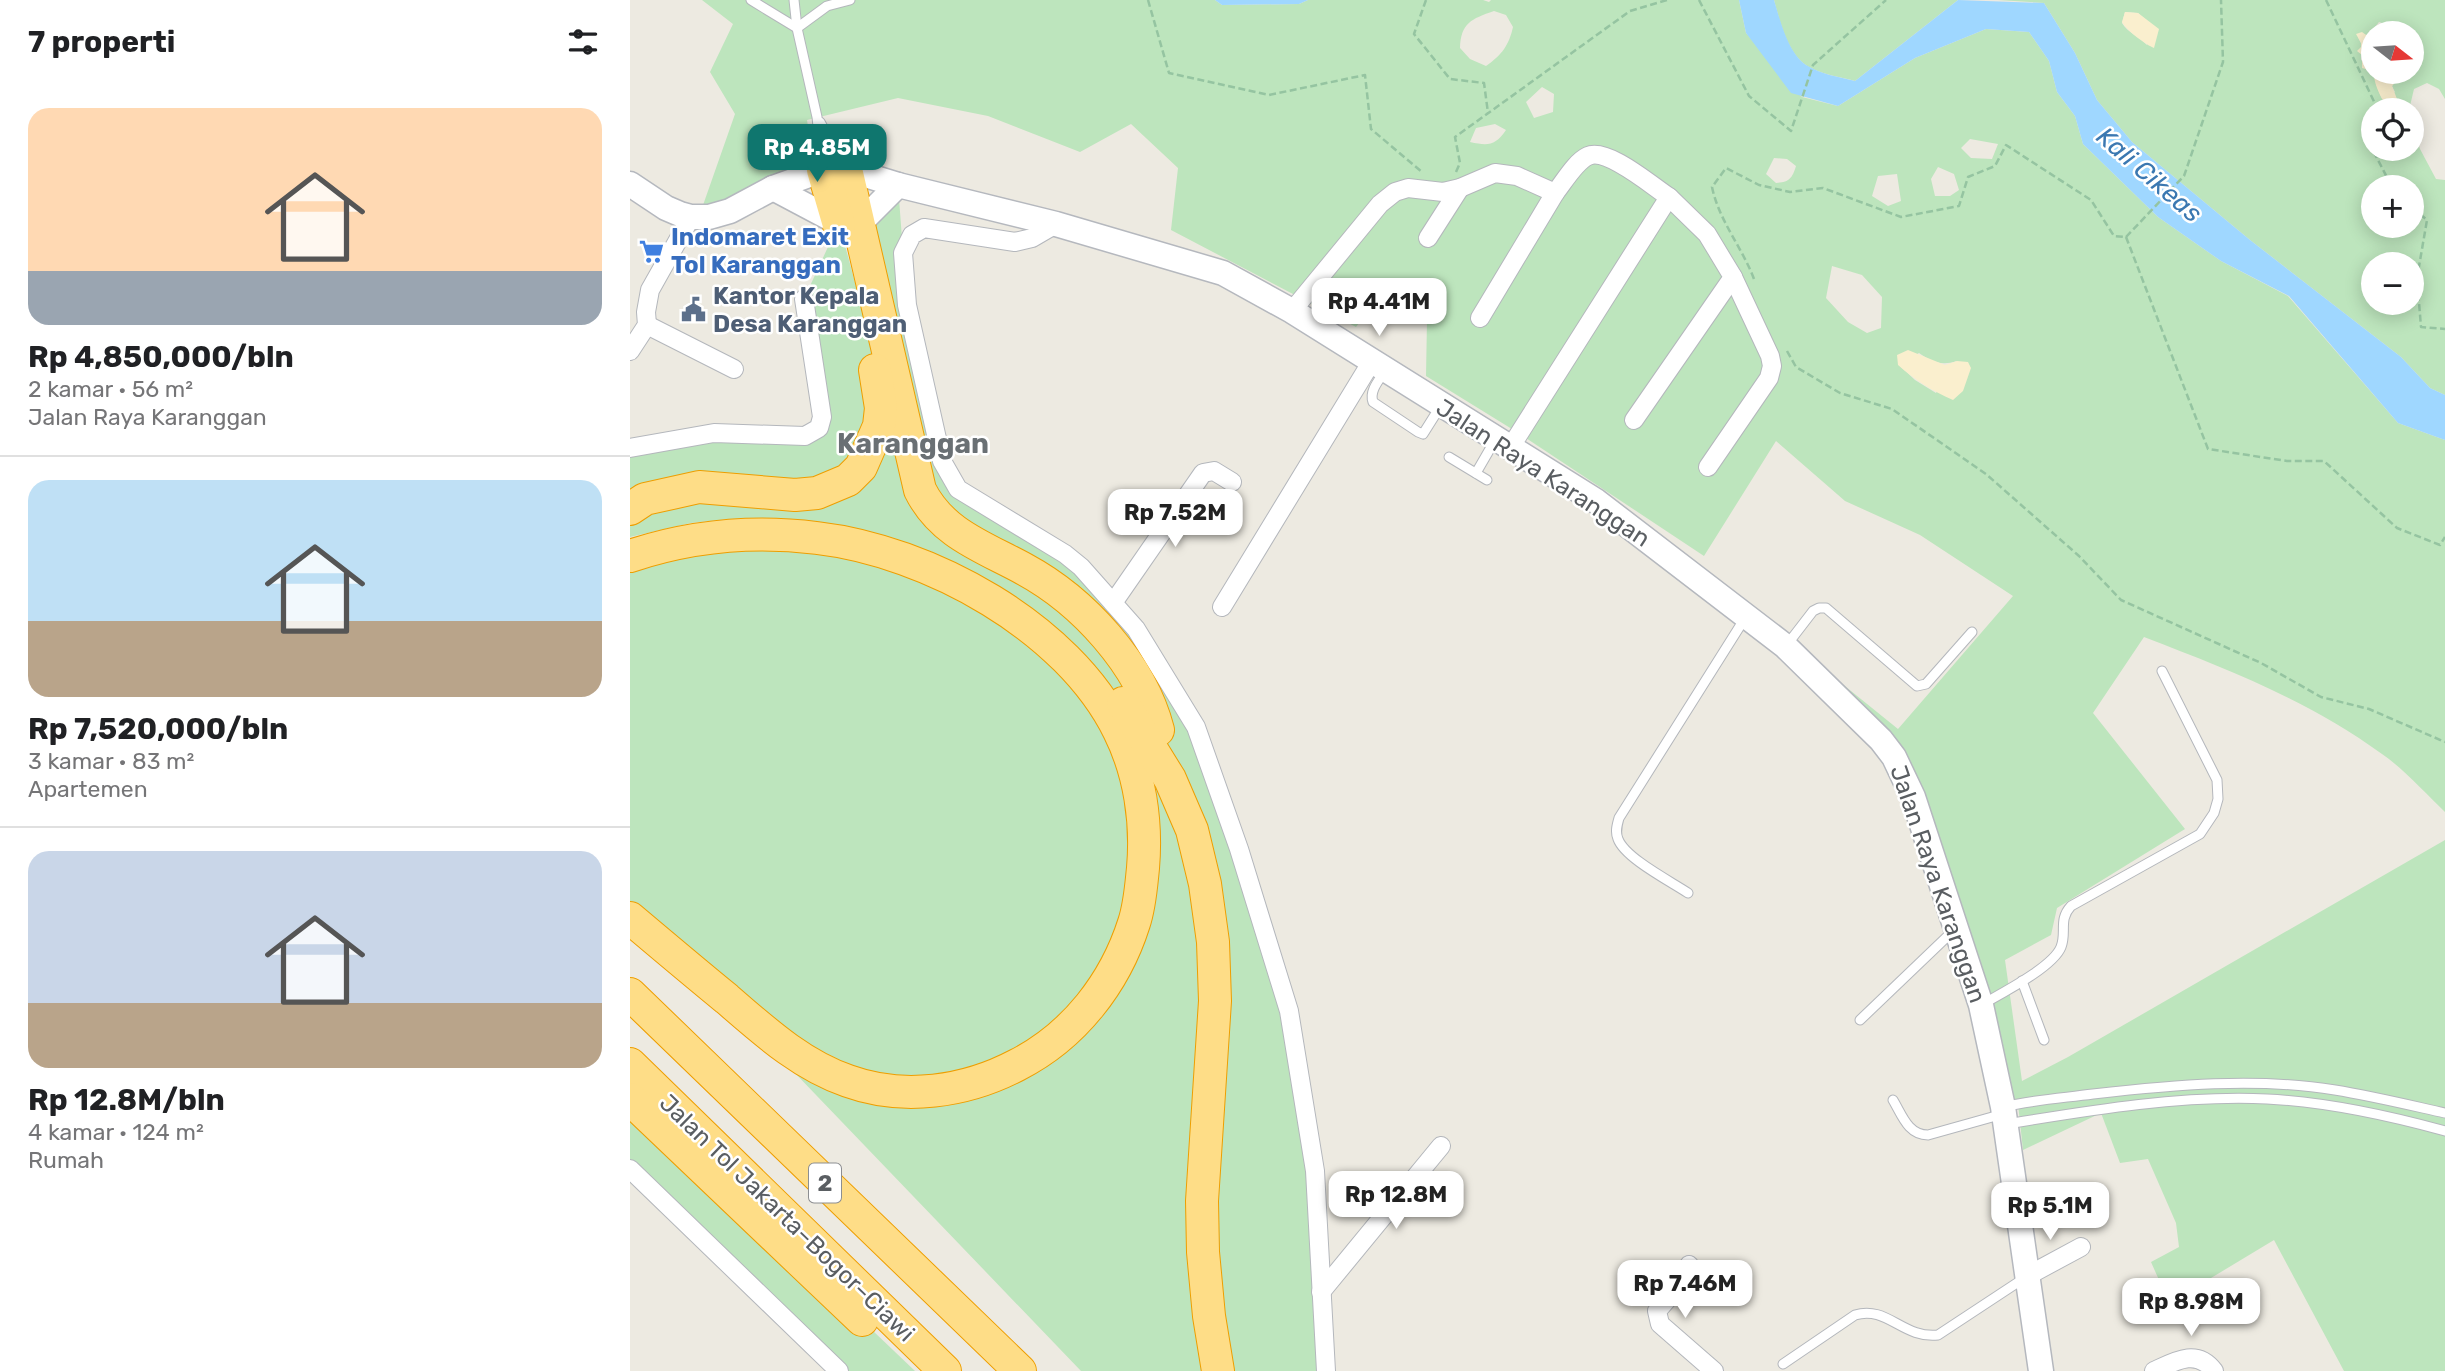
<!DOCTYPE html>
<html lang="id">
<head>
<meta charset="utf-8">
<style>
	body { margin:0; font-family:Rubik,sans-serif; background:#f6f6f6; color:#202124; height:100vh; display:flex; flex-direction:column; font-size:26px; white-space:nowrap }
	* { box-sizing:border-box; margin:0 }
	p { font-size:23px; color:#757577 }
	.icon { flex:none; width:38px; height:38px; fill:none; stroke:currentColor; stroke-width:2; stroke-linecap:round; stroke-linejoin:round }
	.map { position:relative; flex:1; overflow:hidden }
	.side { display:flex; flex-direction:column; background:#fff; width:630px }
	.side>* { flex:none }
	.needle { width:46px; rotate:107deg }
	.controls { position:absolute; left:1731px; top:21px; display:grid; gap:14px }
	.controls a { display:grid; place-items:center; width:63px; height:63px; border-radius:50%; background:#fff; box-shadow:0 4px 18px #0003; font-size:35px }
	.price { position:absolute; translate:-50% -60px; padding:0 16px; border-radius:14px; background:#fff; color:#222; font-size:23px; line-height:46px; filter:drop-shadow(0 2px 4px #0008) }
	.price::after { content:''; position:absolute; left:50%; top:42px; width:21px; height:16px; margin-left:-10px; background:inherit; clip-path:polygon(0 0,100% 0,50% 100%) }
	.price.on { background:#0f766e; color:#fff }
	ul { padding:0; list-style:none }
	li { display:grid; align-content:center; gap:14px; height:371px; padding:0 28px }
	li+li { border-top:2px solid #e0e0e0 }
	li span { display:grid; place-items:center; height:217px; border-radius:21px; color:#555 }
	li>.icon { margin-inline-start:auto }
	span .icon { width:126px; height:126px; fill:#fffc; stroke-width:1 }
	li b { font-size:30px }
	h2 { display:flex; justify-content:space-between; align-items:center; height:84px; padding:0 28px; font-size:30px }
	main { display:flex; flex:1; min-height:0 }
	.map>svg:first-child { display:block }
	.green { fill:#bde5bd; fill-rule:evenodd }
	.sand { fill:#faefce }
	.water { fill:#9fd7ff }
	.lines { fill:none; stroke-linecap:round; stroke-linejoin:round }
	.lane-casing { stroke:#b4b7bc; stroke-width:11 }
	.street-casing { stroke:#b4b7bc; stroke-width:20 }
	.secondary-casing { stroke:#b5b8be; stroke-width:27 }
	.highway-casing { stroke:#ee9e00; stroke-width:34 }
	.path { stroke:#95c4a1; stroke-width:2.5; stroke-dasharray:7 3.5; stroke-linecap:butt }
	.lane { stroke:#fff; stroke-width:9 }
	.street { stroke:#fff; stroke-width:18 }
	.secondary { stroke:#fff; stroke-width:24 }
	.highway { stroke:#fedd87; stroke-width:32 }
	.labels { text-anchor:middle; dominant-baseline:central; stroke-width:5; stroke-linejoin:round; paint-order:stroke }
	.shield { fill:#fff; stroke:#8c8e91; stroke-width:2 }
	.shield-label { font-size:23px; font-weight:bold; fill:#5a5e62 }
	.shop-label { font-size:24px; font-weight:bold; fill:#366cbe; stroke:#fff; text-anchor:start }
	.service-label { font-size:24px; font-weight:bold; fill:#4e5e75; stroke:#fff; text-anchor:start }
	.street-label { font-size:24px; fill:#5a5e62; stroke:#fff }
	.water-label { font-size:26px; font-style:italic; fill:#3b78b1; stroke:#fff }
	.quarter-label { font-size:28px; font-weight:bold; fill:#6a7074; stroke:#fff }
</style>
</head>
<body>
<main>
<section class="side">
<h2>7 properti<svg class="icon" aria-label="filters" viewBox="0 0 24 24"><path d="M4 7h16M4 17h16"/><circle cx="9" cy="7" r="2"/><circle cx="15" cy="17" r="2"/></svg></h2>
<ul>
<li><span style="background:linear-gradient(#ffd9b3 75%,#9aa5b1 0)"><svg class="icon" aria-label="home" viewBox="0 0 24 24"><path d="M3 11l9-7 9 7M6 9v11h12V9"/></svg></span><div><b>Rp 4,850,000/bln</b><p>2 kamar · 56 m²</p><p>Jalan Raya Karanggan</p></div></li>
<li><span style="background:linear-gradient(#bfe0f5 65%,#b9a48a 0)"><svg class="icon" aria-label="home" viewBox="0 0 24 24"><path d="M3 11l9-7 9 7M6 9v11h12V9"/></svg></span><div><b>Rp 7,520,000/bln</b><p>3 kamar · 83 m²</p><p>Apartemen</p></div></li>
<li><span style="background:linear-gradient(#c9d6e8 70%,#b9a48a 0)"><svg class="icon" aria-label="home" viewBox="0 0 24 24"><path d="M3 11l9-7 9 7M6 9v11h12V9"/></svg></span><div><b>Rp 12.8M/bln</b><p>4 kamar · 124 m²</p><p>Rumah</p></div></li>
</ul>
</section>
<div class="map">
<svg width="1815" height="1371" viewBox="0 0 1815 1371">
	<rect width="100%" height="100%" fill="#edeae1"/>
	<!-- green -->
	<g class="green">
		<path d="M72,0H585L592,5L669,4L678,0H853L859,2L861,0H1109L1116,33L1172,97L1208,106L1285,58L1356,29L1399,32L1419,61L1427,92L1445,116L1453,144L1528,217L1591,261L1658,296L1768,423L1815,440V812C1795,793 1775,770 1752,754C1680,701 1597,669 1514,637L1463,713L1555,829L1427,908L1421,935L1375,960L1392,1081L1438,1057L1815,840V1371H1714L1644,1240L1581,1278L1541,1307L1521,1262L1549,1247L1546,1223L1518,1159L1490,1163L1471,1113L1393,1150L1388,1104L1373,1107L1283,797L1174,653L1268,729L1383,596L1290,535L1215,501L1146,441L1074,556L890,434L796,376L797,320L751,294L726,327L541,230L548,168L501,124L450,152L358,116L268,98L177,120C178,128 182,139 181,147C176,185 103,199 72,208L105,114L80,72L103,24ZM864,11L876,15L883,27C879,45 872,55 856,66L840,59L830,48C831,23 841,19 864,11ZM912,87L924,94L923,112L904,118L896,102ZM865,124L876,130C865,146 858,146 840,142L846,128ZM1340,139L1368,144L1362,159L1341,158L1331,148ZM1144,158L1157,159L1166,166C1162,179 1159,182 1146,183L1136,174ZM1308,167L1324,174L1329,190L1320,196H1305L1301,179ZM1267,174L1271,201L1258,206L1242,196L1248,176ZM1202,266L1232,275L1252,297L1251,328L1237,333L1218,322L1196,298ZM1289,353C1302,362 1311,366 1327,361L1306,393L1285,380L1269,365Z"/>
		<path d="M1144,0H1328L1225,81C1211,77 1195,75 1181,68C1158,57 1150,22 1144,0Z"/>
		<path d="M1368,0H1815V99L1809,89L1797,83L1784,89L1779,110H1743V149H1782V124L1790,149L1806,179L1815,180V395L1800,388L1771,357L1620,240L1502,142L1467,100L1445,53L1414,3ZM1495,12L1508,13L1521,24L1517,45C1509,36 1498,33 1492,23ZM1749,22L1755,24L1760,29V33H1782V72H1769L1770,76L1762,86L1765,92L1752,99L1746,84L1745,72L1731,60V43L1728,37H1739L1743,34L1742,31ZM1743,187H1782V226H1743ZM1743,264H1782V303H1743Z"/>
		<path d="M268,185L277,305L329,489L451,567L566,727L659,1011L699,1371H451L139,1046L0,918V556L77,538L276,560L497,707L467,669L437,640L366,585L312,557L267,541L137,519H100L61,523L0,537V448L189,428L174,299L209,223L241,342L251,407L228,225Z"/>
		<path d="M0,1099L285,1371H209L0,1169Z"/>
	</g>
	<!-- sand -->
	<g class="sand">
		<path d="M1495,12L1508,13L1529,29L1524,48C1516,45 1496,30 1492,22Z"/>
		<path d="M1732,32L1739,37L1743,34V71L1732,68V55L1727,51L1731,47V43L1726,34Z"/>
		<path d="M1744,72H1769L1770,76L1762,86L1767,99L1764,103H1755C1749,95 1743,80 1744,72Z"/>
		<path d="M1278,350L1315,365L1327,361L1338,362L1341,368L1333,391L1323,400C1302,391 1285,380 1268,365L1267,355Z"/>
	</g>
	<!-- water -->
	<g class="water">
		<path d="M585,0H678L669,4L592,5Z"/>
		<path d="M1109,0H1144C1150,20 1158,53 1176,65C1190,74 1209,77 1225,81L1328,0L1414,3L1445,53L1467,100L1502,142L1620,240L1771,357L1800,388L1815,395V440L1768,423L1659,296L1591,261L1528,217L1453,144L1445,116L1427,92L1419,61L1399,32L1356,29L1285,58L1208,106L1161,93L1116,33Z"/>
	</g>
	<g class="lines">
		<defs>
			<g id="lane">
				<path d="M121,0L167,28"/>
				<path d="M164,0L167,28L187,117L192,164"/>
				<path d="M167,28L197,6L220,0"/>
				<path d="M190,122L214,165"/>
				<path d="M755,371C749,380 739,391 743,402L788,432L793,434L810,407"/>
				<path d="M819,457L857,480"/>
				<path d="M846,473L864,442"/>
				<path d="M1156,646L1183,611L1189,608H1196L1287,686L1296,684L1342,632"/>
				<path d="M1058,893C1040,881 995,858 988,839C985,832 987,825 989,818L1110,626L1117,618"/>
				<path d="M1392,981L1414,1040"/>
				<path d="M1353,1004C1372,993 1423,967 1431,947C1437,932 1428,920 1441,906L1570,834L1584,813L1588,799L1587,780L1532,671"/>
				<path d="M1230,1020L1323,931"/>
				<path d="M1263,1100C1272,1115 1278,1135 1298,1135L1373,1114"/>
				<path d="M1373,1107C1402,1100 1433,1098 1463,1094C1542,1085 1626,1077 1705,1090C1742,1096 1779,1105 1815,1113"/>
				<path d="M1377,1124C1462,1110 1551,1095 1637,1099C1697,1102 1757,1115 1815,1131"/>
				<path d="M1153,1364L1225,1315C1257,1305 1273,1339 1308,1335L1396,1277"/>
			</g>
			<g id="street">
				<path d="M426,224L402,238L385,242L294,228L282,235L273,253L277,305L312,461L328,489L435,554L451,567L506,629L566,727L609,849L659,1011L685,1171L696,1371"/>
				<path d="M798,238L830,188"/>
				<path d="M662,311L750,204L765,192L778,188L813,192L830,188L865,173L887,176L925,193L850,318"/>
				<path d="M17,325L104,369"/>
				<path d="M0,351L17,325L16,312L20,290L61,217"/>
				<path d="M1004,420L1103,277L1077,234L1039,197"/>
				<path d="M0,448L84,433L175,436L189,428L192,417L174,299"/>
				<path d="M880,448L1039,197C1022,186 977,147 958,156C945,162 934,182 925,193"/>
				<path d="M1078,467L1139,378L1142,366L1140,356L1103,277"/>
				<path d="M483,603L573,473L584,471L602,482"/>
				<path d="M592,607L742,361"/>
				<path d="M0,1169L209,1371"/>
				<path d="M1059,1265L1042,1294L1027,1311L1030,1324L1084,1371"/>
				<path d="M1399,1275L1451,1247"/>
				<path d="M691,1292L811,1146"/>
				<path d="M1524,1371C1545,1361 1567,1348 1584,1371"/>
			</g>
			<g id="secondary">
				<path d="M0,184L36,208L50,214L61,217H79L100,211L143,188L193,170L216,169L268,185L426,224L593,273L662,311L966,501L1155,646L1251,740L1264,757L1283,797L1351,1005L1373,1107L1411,1371"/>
				<path d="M143,188L209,223"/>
				<path d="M228,225L268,185"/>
			</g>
			<g id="highway">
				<path d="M216,169L290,490C312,534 354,547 394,569C453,601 511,664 528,730"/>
				<path d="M193,170L209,225"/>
				<path d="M0,509L15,499L69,487L165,495L187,493L218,480L231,467L249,426L251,408L245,370"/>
				<path d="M0,556C60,536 124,530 187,538C299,551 438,627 489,731C510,773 517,822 513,868C511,887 510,905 504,923C485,983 444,1036 387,1065C336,1092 273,1101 218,1081C171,1065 134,1031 97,999C64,972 32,945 0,918"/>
				<path d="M493,703L540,779L562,830L575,884L583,942L585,1001L572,1201L573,1252L579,1316L588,1371"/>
				<path d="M0,994L390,1371"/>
				<path d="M0,1064L315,1371"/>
				<path d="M0,1099L232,1320"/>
			</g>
		</defs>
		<!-- lane casing -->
		<use href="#lane" class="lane-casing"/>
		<!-- street casing -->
		<use href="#street" class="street-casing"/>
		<!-- secondary casing -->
		<use href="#secondary" class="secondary-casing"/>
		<!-- highway casing -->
		<use href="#highway" class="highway-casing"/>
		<!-- path -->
		<g class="path">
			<path d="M518,0L539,73L639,95L735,75L741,129L792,172"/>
			<path d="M796,0L784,34L820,79L854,83L858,113"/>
			<path d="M1069,0L1119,96L1161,131L1183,65L1256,0"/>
			<path d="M1696,0L1748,110"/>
			<path d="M1743,113L1735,135L1762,187"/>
			<path d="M826,172L830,163L825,137L1000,11L1037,0"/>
			<path d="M1782,207L1797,220L1787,278L1791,327L1815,329"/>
			<path d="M1496,237L1578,449L1657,461H1694L1767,528L1810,545L1815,537"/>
			<path d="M1496,237L1554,176L1593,62L1591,0"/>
			<path d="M1124,279C1112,247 1089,221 1082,187L1096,168L1129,185L1160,192L1193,188L1271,217L1329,206L1338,177L1365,166L1376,145L1461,200L1484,236L1496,237"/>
			<path d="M1157,351L1166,367L1210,393L1262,409L1356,474L1449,556L1491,600L1631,663L1691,697L1739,709L1815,742"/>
		</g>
		<!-- lane -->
		<use href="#lane" class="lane"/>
		<!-- street -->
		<use href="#street" class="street"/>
		<!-- secondary -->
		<use href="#secondary" class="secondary"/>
		<!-- highway -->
		<use href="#highway" class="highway"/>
	</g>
	<!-- icons -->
	<defs>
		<symbol id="supermarket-bare" viewBox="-9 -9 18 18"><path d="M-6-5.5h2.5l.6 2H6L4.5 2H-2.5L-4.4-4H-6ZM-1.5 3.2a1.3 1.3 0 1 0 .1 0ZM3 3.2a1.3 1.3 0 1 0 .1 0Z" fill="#3f7fe0" stroke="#fff" stroke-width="2.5" paint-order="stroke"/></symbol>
		<symbol id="civic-bare" viewBox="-9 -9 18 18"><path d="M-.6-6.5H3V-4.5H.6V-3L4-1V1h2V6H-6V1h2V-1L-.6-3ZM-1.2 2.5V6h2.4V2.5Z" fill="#5c6f8a" stroke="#fff" stroke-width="2.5" paint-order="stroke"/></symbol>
	</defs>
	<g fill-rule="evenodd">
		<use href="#supermarket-bare" x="4" y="234" width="35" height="35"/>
		<use href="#civic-bare" x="46" y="292" width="35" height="35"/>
	</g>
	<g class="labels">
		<!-- shield labels -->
		<rect class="shield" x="179" y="1163.5" width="32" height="39" rx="5"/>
		<g class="shield-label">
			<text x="195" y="1183">2</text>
		</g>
		<!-- shop labels -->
		<g class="shop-label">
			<text x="41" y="237">Indomaret Exit<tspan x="41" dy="28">Tol Karanggan</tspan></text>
		</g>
		<!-- service labels -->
		<g class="service-label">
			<text x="83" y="296">Kantor Kepala<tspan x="83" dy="28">Desa Karanggan</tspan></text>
		</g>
		<!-- street labels -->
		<g class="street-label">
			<text transform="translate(913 473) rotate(33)">Jalan Raya Karanggan</text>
			<text transform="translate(1308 884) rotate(71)">Jalan Raya Karanggan</text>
			<text transform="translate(157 1218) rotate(44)">Jalan Tol Jakarta–Bogor–Ciawi</text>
		</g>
		<!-- water labels -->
		<g class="water-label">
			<text transform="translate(1519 175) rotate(41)">Kali Cikeas</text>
		</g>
		<!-- quarter labels -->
		<g class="quarter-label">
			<text x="283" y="443">Karanggan</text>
		</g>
	</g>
</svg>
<div class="controls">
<a><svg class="needle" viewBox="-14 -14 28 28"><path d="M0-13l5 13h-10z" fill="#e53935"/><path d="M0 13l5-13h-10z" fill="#757577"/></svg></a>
<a><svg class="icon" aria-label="locate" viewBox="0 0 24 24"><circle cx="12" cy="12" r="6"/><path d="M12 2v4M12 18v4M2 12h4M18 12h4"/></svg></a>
<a>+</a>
<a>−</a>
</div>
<b class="price on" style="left:187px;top:184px">Rp 4.85M</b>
<b class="price" style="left:749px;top:338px">Rp 4.41M</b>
<b class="price" style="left:545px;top:549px">Rp 7.52M</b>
<b class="price" style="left:766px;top:1231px">Rp 12.8M</b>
<b class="price" style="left:1420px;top:1242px">Rp 5.1M</b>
<b class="price" style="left:1055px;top:1320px">Rp 7.46M</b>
<b class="price" style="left:1561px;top:1338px">Rp 8.98M</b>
</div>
</main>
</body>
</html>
